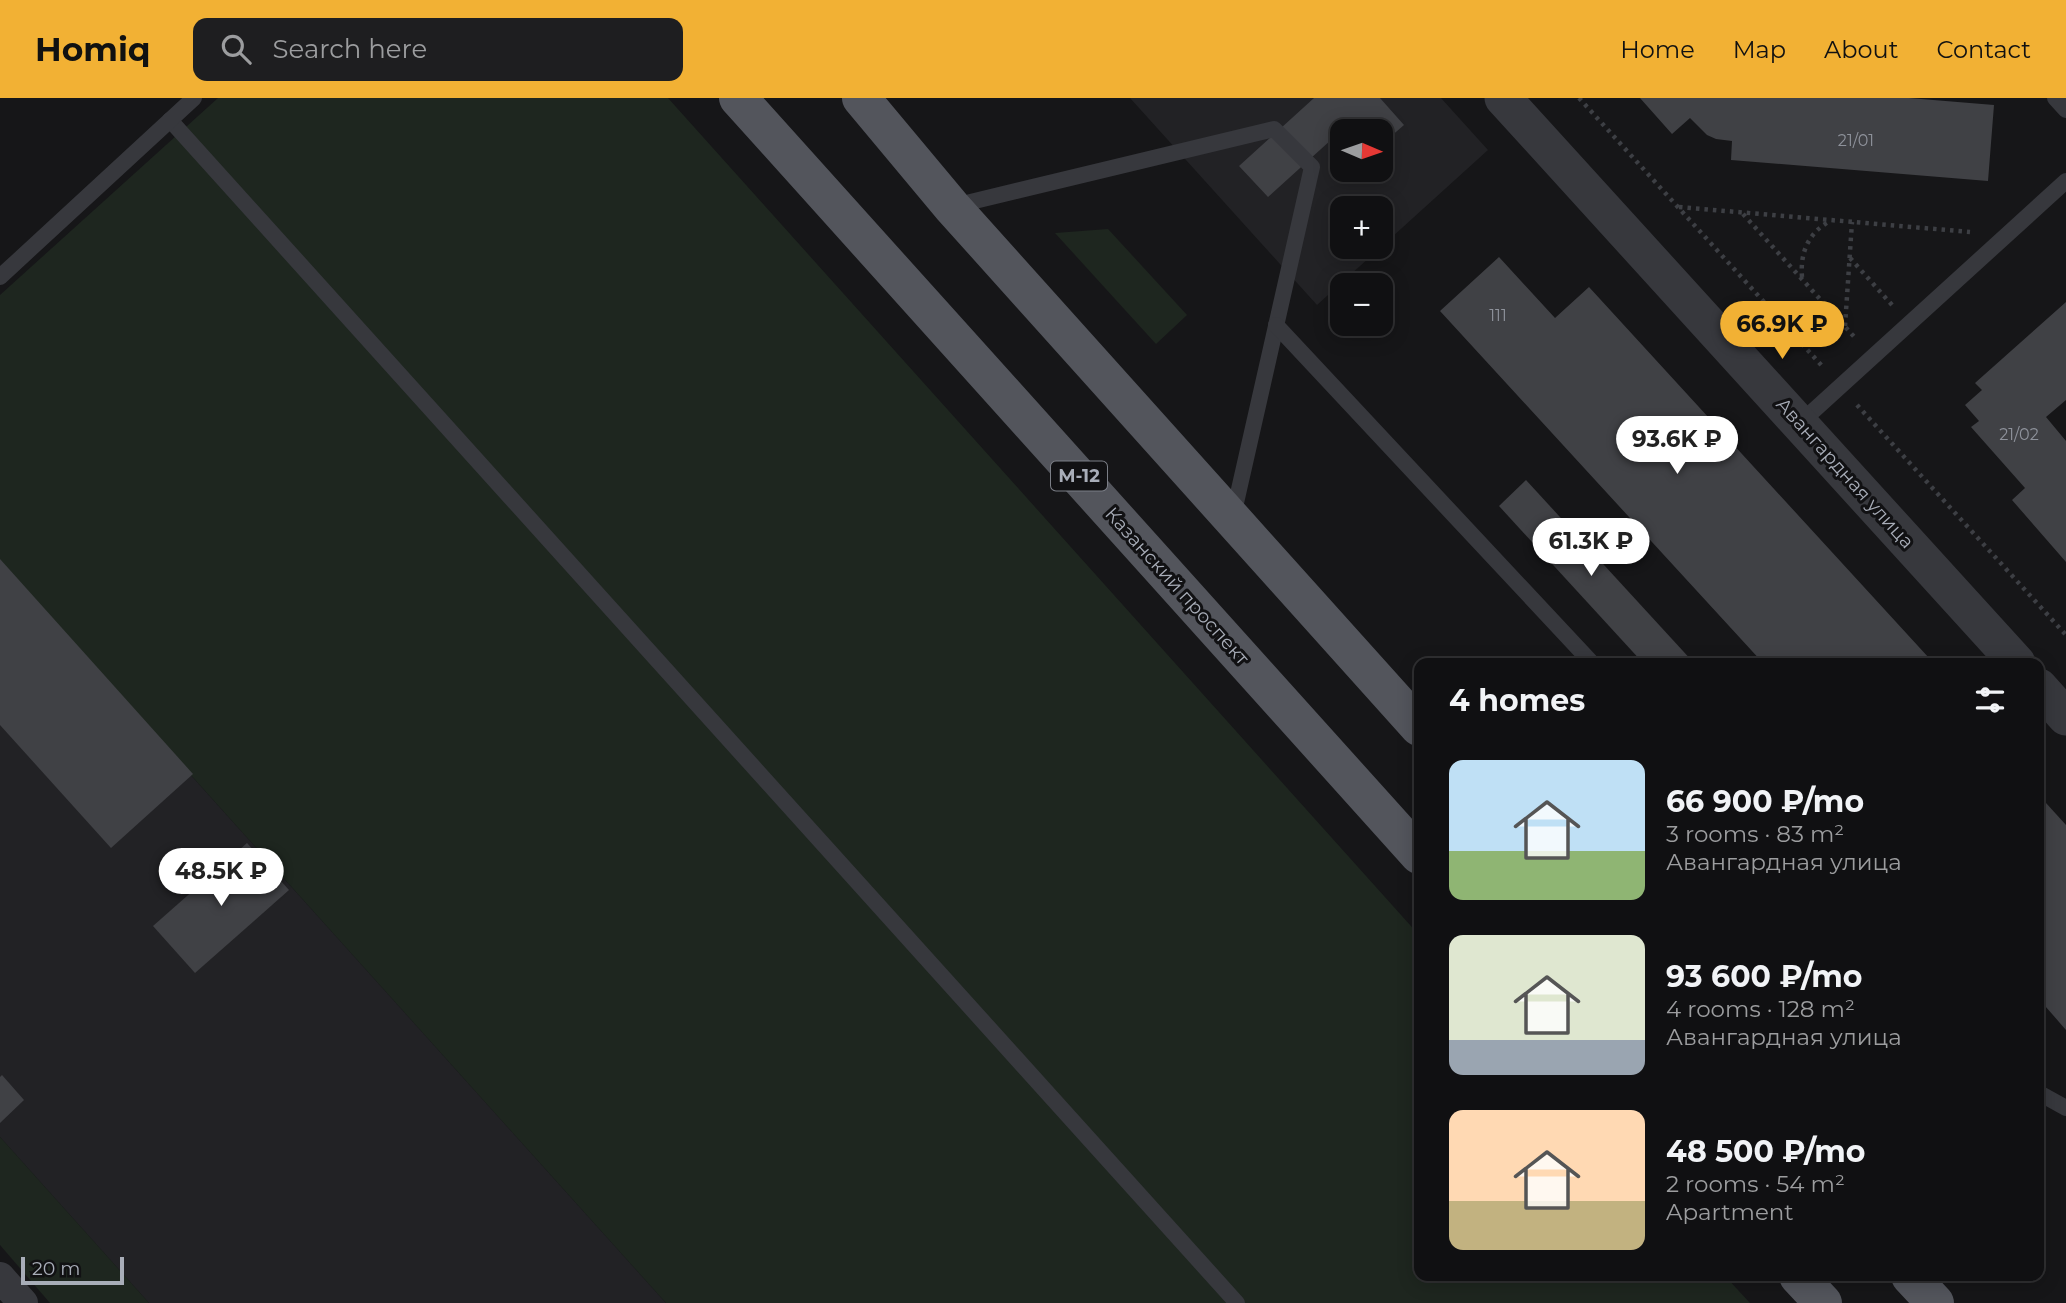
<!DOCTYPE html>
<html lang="en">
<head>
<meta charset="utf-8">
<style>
	body { margin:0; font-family:Montserrat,sans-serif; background:#1e1e20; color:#f1f3f6; height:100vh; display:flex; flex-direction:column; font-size:26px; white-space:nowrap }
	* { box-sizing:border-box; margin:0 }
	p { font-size:23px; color:#9c9d9f }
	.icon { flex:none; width:38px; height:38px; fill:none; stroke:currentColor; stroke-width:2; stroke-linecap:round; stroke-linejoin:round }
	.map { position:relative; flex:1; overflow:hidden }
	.drawer { position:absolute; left:1414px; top:560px; width:630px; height:623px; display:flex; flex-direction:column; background:#101012; border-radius:14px; box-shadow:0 4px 18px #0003,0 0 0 2px #303032 }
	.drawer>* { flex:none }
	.needle { width:46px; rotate:92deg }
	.controls { position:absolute; left:1330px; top:21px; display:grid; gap:14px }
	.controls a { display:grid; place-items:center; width:63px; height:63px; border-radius:14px; background:#101012; box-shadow:0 4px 18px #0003,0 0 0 2px #303032; font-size:35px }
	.scale { position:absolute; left:21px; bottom:18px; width:103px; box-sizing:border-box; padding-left:7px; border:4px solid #a8adb8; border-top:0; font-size:19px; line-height:24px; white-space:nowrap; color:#a8adb8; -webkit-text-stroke:5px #111113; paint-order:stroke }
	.price { position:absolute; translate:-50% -60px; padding:0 16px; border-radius:24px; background:#fff; color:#222; font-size:23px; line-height:46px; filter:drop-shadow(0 2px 4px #0008) }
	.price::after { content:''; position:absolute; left:50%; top:42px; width:21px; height:16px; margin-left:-10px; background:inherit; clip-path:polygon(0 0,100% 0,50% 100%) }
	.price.active { background:#f2b134; color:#111 }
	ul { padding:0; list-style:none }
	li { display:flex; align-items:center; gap:21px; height:175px; padding:0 35px }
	li span { display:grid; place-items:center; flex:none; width:196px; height:140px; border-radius:14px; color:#555 }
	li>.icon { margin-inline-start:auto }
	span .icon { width:84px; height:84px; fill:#fffc; stroke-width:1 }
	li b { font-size:30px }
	h2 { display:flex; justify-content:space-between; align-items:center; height:84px; padding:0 35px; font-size:30px }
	header { display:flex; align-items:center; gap:42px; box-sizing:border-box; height:98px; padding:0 35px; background:#f2b134; color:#111 }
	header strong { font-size:33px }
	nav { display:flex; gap:38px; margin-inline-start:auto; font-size:24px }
	.search { width:490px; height:63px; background:#1e1e20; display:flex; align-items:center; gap:18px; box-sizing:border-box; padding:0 24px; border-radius:14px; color:#9c9d9f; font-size:26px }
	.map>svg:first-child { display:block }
	.built { fill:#222225; fill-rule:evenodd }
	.green { fill:#1e261f }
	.building { fill:#404145 }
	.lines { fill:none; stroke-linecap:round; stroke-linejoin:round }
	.path { stroke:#3d3f44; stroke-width:4.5; stroke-dasharray:3.5 5; stroke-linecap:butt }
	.service { stroke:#37383d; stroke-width:16 }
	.minor { stroke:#37383d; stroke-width:30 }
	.tertiary { stroke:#37383d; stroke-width:37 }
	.primary { stroke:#53555c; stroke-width:38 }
	.labels { text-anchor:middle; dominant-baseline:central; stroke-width:6; stroke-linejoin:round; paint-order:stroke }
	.number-label { font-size:16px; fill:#8e929b }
	.shield { fill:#111113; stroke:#7b7e86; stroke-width:2 }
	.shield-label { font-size:18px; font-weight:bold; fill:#a8adb8 }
	.street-label { font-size:19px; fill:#a8adb8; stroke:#111113 }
</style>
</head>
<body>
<header>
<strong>Homiq</strong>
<div class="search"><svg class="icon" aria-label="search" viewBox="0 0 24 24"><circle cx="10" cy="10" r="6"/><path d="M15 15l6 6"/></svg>Search here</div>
<nav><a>Home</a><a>Map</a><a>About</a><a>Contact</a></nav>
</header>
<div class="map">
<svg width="2066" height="1205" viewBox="0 0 2066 1205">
	<rect width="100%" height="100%" fill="#161618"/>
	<!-- built -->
	<g class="built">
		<path d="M1130,0H1441L1488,52L1317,207ZM1342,33H1381V72H1342ZM1342,110H1381V149H1342Z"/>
		<path d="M0,465L666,1205H149L0,1039Z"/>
	</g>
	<!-- green -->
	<g class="green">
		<path d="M218,0H668L1419,837V1178H1725L1750,1205H666L0,465V197Z"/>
		<path d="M1108,131L1187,217L1156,246L1055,135Z"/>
		<path d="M0,1039L149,1205H50L0,1147Z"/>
	</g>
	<!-- building -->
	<g class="building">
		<path d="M1314,0H1380L1404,27L1381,47V33H1363L1353,22L1268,99L1239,68Z"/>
		<path d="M1640,0H1909L1994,7L1988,83L1731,62L1732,43L1716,41L1707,37L1690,20L1672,36Z"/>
		<path d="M1499,159L1555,220L1589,189L1929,560L1922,565H1763L1440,213Z"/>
		<path d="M2066,204V302L2046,319L2066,343V464L2012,402L2025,390L1971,329L1979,323L1965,307L1982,292L1975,285Z"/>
		<path d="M1526,382L1694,565H1643L1499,408Z"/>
		<path d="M0,461L193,676L111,750L0,627Z"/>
		<path d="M2046,705L2066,727V932L2039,901V711Z"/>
		<path d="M247,745L289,792L195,875L153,828Z"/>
		<path d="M2,977L24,1002L0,1025V979Z"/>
	</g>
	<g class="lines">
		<!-- path -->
		<g class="path">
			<path d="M1579,0L1823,269"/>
			<path d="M1679,109L1970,134"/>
			<path d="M1743,116L1857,242"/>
			<path d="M1850,160L1892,207"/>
			<path d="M1802,179C1800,155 1808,135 1830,123"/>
			<path d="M1845,228L1852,124"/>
			<path d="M1857,307L2066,537"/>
		</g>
		<!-- service -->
		<g class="service">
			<path d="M2055,0L2066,12"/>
			<path d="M170,22L1237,1205"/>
			<path d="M954,108L1274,31L1312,69L1233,418"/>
			<path d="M0,179L194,0"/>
			<path d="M1276,227L1592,565"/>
			<path d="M1800,325L2066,83"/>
			<path d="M2039,995L2066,1010"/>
		</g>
		<!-- minor -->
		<path class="minor" d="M0,1179L23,1205"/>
		<!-- tertiary -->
		<g class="tertiary">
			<path d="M1503,0L2017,565"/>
			<path d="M2039,589L2066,619"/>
		</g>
		<!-- primary -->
		<g class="primary">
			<path d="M738,0L1419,757"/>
			<path d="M861,0L952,109L1419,629"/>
			<path d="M1798,1178L1823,1205"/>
			<path d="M1910,1178L1935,1205"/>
		</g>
	</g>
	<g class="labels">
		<!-- number labels -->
		<g class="number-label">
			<text x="1856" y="42">21/01</text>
			<text x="1498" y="217">111</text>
			<text x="2019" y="336">21/02</text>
		</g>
		<!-- shield labels -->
		<rect class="shield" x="1051" y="363.5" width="56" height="29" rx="5"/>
		<g class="shield-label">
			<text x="1079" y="378">М-12</text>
		</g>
		<!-- street labels -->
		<g class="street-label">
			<text transform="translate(1845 375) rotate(48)">Авангардная улица</text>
			<text transform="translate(1177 488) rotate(48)">Казанский проспект</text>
		</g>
	</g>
</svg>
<div class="controls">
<a><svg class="needle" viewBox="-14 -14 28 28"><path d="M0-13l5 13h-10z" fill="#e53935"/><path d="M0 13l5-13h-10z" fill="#9c9d9f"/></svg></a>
<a>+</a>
<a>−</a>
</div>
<div class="scale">20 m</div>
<b class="price active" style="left:1782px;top:263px">66.9K ₽</b>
<b class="price" style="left:1677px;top:378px">93.6K ₽</b>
<b class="price" style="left:1591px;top:480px">61.3K ₽</b>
<b class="price" style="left:221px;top:810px">48.5K ₽</b>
<section class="drawer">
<h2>4 homes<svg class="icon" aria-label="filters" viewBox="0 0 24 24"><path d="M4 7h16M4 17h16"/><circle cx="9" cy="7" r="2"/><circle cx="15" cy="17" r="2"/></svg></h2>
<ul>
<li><span style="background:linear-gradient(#bfe0f5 65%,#8fb573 0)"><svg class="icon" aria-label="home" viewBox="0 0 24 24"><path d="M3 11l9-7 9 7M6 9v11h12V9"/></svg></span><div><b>66 900 ₽/mo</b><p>3 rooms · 83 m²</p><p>Авангардная улица</p></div></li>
<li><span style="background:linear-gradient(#dfe7d0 75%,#9aa5b1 0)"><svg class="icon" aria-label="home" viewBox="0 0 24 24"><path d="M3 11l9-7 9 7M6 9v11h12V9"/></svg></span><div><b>93 600 ₽/mo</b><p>4 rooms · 128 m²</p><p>Авангардная улица</p></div></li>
<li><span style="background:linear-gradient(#ffd9b3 65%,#c2b280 0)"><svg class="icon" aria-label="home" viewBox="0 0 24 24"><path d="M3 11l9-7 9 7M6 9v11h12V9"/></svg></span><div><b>48 500 ₽/mo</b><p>2 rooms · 54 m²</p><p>Apartment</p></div></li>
</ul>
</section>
</div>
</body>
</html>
